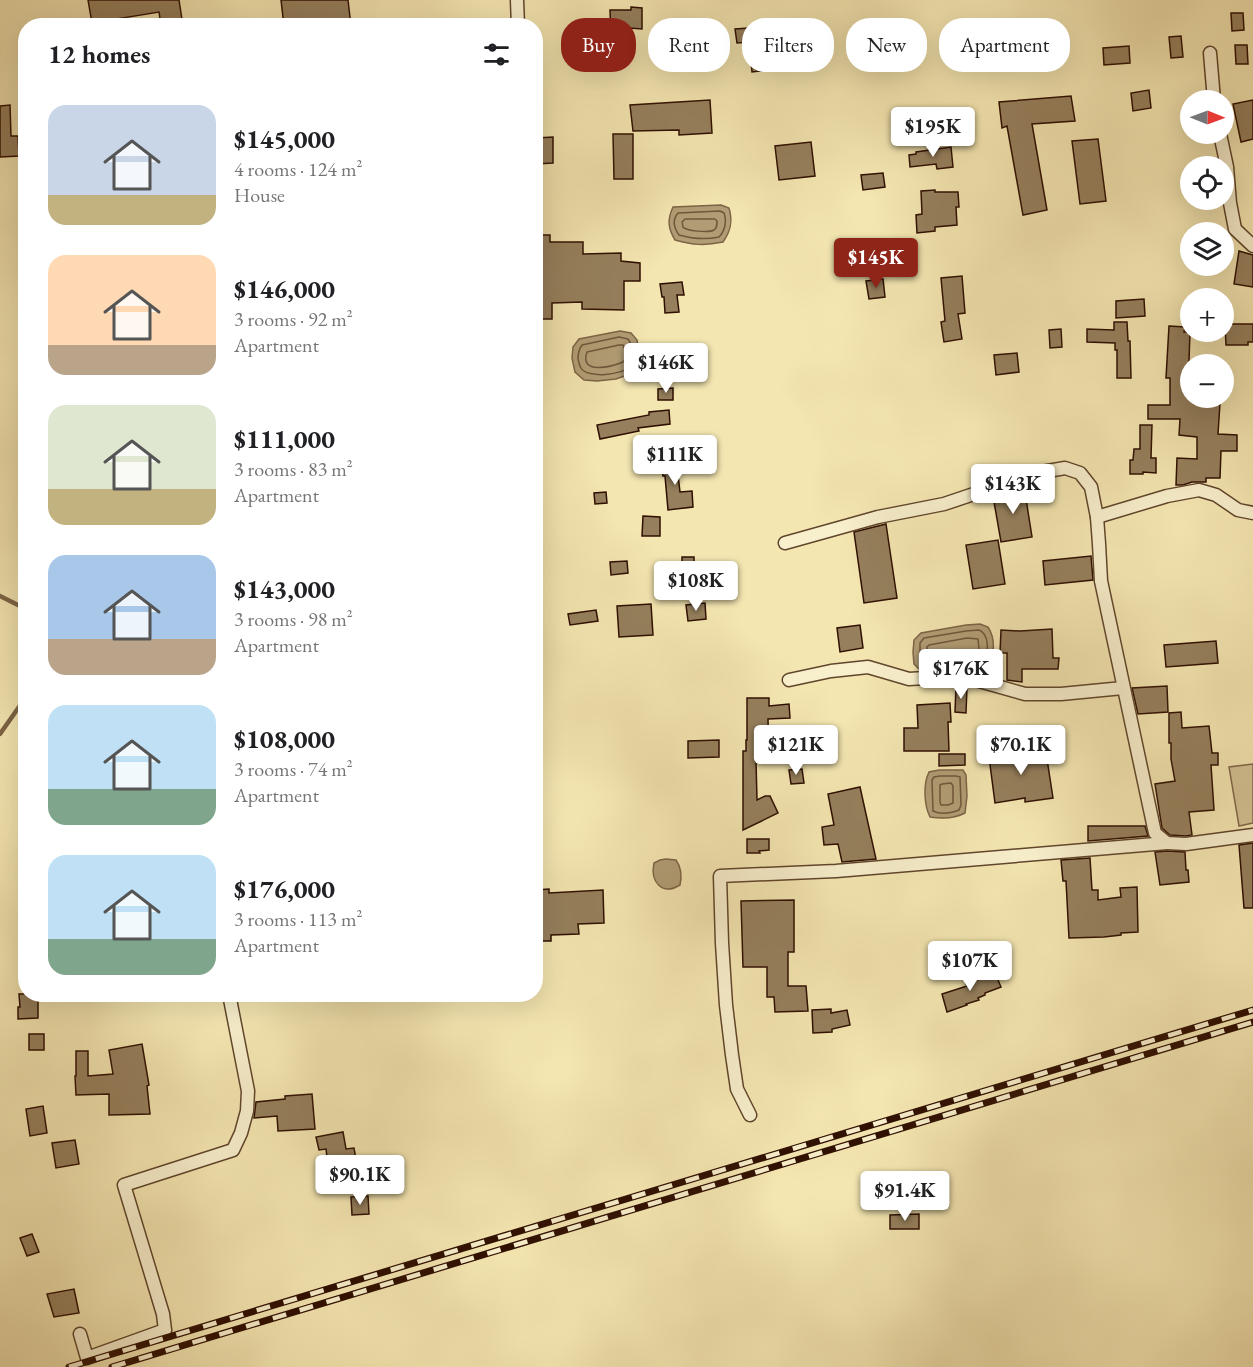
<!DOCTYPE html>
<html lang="en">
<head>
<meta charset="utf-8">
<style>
	body { margin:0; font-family:"EB Garamond",serif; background:#f6f6f6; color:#202124; height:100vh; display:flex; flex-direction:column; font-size:22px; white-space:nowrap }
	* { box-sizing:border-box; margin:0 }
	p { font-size:20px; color:#757577 }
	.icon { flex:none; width:33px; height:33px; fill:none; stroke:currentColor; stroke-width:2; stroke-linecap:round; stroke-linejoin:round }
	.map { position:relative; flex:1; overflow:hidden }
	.drawer { position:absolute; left:18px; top:18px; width:525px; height:984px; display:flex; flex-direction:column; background:#fff; border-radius:24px; box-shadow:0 6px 24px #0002 }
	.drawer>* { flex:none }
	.hud { position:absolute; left:561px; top:18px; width:570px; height:54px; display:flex; gap:12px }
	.needle { width:39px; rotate:91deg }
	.tools { position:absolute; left:1180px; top:90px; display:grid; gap:12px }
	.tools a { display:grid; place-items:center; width:54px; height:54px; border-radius:50%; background:#fff; box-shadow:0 6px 24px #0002; font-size:30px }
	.price { position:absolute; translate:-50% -51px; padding:0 14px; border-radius:6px; background:#fff; color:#222; font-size:20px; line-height:39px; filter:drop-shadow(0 2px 3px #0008) }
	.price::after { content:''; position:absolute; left:50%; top:36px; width:18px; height:14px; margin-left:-9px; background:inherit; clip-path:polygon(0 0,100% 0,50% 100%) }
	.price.on { background:#8f2418; color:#fff }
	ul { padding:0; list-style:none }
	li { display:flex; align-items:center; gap:18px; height:150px; padding:0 30px }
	li span { display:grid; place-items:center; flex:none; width:168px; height:120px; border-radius:18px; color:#555 }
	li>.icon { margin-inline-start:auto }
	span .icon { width:72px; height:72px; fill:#fffc; stroke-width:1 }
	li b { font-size:26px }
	h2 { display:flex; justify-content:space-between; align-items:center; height:72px; padding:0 30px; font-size:26px }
	.tag { padding:0 21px; border-radius:24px; background:#fff; box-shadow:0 6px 24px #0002; font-size:21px; line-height:54px }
	.tag.on { background:#8f2418; color:#fff }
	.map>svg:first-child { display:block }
	.green { fill:#d3c193; stroke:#81684a; stroke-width:1.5 }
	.water { fill:#b19d75; stroke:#7d6446; stroke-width:1.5 }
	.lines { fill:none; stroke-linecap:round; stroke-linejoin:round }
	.shore { stroke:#70563a; stroke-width:1.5 }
	.stream { stroke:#7d6446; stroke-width:4.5 }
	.building { fill:#957f5c; stroke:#2f0f00; stroke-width:1.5 }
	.minor-casing { stroke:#60452c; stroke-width:15 }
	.minor { stroke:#f8efcc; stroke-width:12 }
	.rail-casing { stroke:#2f0f00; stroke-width:7 }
	.rail { stroke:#f8efcc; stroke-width:4.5; stroke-dasharray:14; stroke-linecap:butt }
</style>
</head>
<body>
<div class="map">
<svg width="1253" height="1367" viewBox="0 0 1253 1367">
	<rect width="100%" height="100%" fill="#f4e6b1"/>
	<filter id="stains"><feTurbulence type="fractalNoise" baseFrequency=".00333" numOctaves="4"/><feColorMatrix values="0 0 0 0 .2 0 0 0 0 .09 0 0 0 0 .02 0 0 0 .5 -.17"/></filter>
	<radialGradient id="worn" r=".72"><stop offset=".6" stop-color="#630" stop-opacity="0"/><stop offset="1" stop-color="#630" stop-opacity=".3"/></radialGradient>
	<!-- green -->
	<path class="green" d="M1253,764V823L1239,826L1229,767Z"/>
	<!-- water -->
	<g class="water">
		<path d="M721,205L729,208C733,221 731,231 723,242C704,246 693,245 675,240C668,228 667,220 673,207Z"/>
		<path d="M620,331L631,333L637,340L639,352V361L636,369L630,374L616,379L597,381L584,380L575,372L572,358L573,347L579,339Z"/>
		<path d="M980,624L988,627C995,638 996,655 986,665L933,671H921L914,664L913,652L914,640L921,633L966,625Z"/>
		<path d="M939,770H963L966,775L967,796L965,813C954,819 943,819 930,817C924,805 923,784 929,772Z"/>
		<path d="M666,859L676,860C681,867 682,876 680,885C662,896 650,882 654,863L660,860Z"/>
	</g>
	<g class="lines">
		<!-- shore -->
		<g class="shore">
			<path d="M720,211L724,213C727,221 725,231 719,237C705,240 693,239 679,235C674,228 672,220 678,213Z"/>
			<path d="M685,219H715L717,221C717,225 717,228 714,230C709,233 686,231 683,227C682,225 683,223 682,222Z"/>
			<path d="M619,337L628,339C631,343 632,346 633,352C633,356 633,362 630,366C624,375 587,379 581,368C579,365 579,362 578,359C578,353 579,349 582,345Z"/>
			<path d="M619,345H623C626,350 627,358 623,362C611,367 579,375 587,352Z"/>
			<path d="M979,630C989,634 989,651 984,659L933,665H924L920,661V643L924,638L966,631Z"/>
			<path d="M967,638L978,639L979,649L978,651L933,658H929L927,656V647L929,645Z"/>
			<path d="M940,776H956L960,777L961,805L959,810C951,813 941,815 933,811L932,780L934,777Z"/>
			<path d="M951,783L953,786V803L948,805H941L940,802V785L942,784Z"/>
		</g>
		<!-- stream -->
		<g class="stream">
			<path d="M0,596L26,609"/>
			<path d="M0,734L26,697"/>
		</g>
	</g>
	<!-- building -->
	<g class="building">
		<path d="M88,0H179L183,26H161L159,12L92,23Z"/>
		<path d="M281,0H348L351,26H284Z"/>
		<path d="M631,7L642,8V29L629,28V37H611L610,10H631Z"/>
		<path d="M1231,13H1243L1244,30L1232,31Z"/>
		<path d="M765,27L769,70L752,72L749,42L737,43L735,29Z"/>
		<path d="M1181,36L1183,57L1171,58L1169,37Z"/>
		<path d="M1235,45H1247L1248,64H1236Z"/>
		<path d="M1129,46L1130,63L1104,65L1103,48Z"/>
		<path d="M1149,90L1151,108L1133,111L1131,93Z"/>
		<path d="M1071,96L1075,121L1032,124L1047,210L1023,215L1007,126L1002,128L999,102Z"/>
		<path d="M710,100L712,133L679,135V130L633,131L630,105Z"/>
		<path d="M1253,100V139L1241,142L1233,104Z"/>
		<path d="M10,105L11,136H18L19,156L0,157V106Z"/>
		<path d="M613,134H633V179H614Z"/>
		<path d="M553,137V163L536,164V138Z"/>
		<path d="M1098,139L1106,201L1080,204L1072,141Z"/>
		<path d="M811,142L815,176L779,180L775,146Z"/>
		<path d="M951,147L953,167L937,169L936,164L910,167L909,155L916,154V152Z"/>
		<path d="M883,173L885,187L863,190L861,175Z"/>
		<path d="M935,190V192H958L959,207H956L957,225L935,227V231L917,233L916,215L922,214L921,191Z"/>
		<path d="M536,235H550V242H583V254L621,253V261L640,263V281H624V310L582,309V302L552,303V319H540L539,273H536Z"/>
		<path d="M1239,251L1253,255V287L1234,284Z"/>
		<path d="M962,276L965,313L958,314L962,339L944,342L941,322L945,321L941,278Z"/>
		<path d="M883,279L885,297L869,299L866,281Z"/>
		<path d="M682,282L684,295H677L679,312L665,313L664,297H662L660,284Z"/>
		<path d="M1144,299L1145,316L1116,318V301Z"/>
		<path d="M1114,322H1127L1128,341H1130L1131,378H1117V350H1115V343L1087,342V329L1114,330Z"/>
		<path d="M1225,324H1253V342H1248V345H1226Z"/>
		<path d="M1169,326L1185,327L1184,332H1190L1188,390L1191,391V398H1198V402L1220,403L1218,434L1237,435V451H1221L1220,478H1206V482H1192L1183,485H1176L1177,458L1197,459V437L1179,435L1180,419H1148V405H1170V378H1166Z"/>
		<path d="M1061,329L1062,347L1050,348L1049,330Z"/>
		<path d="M1017,353L1019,372L996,375L994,355Z"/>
		<path d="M673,388V400H658V389Z"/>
		<path d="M669,410L670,424L638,428L639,431L600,439L597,425L649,415V412Z"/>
		<path d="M1140,425H1152L1151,458H1156V473L1143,472V474H1130V460H1133L1134,449H1140Z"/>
		<path d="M676,457L680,492L692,491L693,507L668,510L665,476H663L660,459Z"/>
		<path d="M1024,486L1032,537L1001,542L993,496Z"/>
		<path d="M606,492L607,503L595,504L594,493Z"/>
		<path d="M643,516L660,517V536H642Z"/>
		<path d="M886,524L897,598L864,603L854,532Z"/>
		<path d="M998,540L1005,584L973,589L966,545Z"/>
		<path d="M1091,556L1093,580L1045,585L1043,561Z"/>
		<rect x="682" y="557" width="12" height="17"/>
		<path d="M627,561L628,573L611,575L610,562Z"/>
		<path d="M705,603L706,619L688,621L686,605Z"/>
		<path d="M651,604L653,635L619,637L617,606Z"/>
		<path d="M596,610L598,621L570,625L568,614Z"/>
		<path d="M860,625L863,648L840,652L837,628Z"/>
		<path d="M1052,629L1053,658H1059L1058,669H1022V682L1007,680V653H1000L1001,630L1020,631Z"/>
		<path d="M1216,641L1218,663L1166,667L1164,645Z"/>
		<path d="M1167,686L1168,712L1138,714L1132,688Z"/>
		<path d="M956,687H967L966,713L955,712Z"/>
		<path d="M747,698H769V706L789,704L790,718L768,719L769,761H756L757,800L765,796H770L778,813L743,830V751H746V740H747Z"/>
		<path d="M950,703L951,722H948L949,751H904V728H918L917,705Z"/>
		<path d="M1181,712L1182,728L1209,726L1212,753H1218V765H1211L1214,810L1189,812L1192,835L1186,836L1170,835L1162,828L1155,784L1175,781L1171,759V743H1169V713Z"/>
		<path d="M719,740V757L688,758V741Z"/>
		<path d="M1045,746L1053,798L1025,802V798L995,803L989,757L1018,753V750Z"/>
		<path d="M939,754H965V765L939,766Z"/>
		<path d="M802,769L804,783L791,784L789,770Z"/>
		<path d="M860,787L876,859L842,862L838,844L824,845L822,827L834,825L828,794Z"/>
		<path d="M1088,826H1145L1148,836L1088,841Z"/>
		<path d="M747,839H769V850L759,851L760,853H747Z"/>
		<path d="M1253,843V908H1244L1239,845Z"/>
		<path d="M1167,851L1185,852L1186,870H1188L1189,882L1160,885L1155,852Z"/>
		<path d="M1090,858L1092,890H1098V900L1121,897L1120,888L1137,887L1138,932L1121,933V935L1104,937L1069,938L1066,881H1063L1061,860Z"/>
		<path d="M549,889V893L603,890L604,923L578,924L579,934L551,935V941H536V890Z"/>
		<path d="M794,900V952H788V986H806L808,1011L775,1012L774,997H767V967H743L741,901Z"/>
		<path d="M995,973L1001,987L985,993V995L978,998L979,1000L966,1004L967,1005L947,1012L942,994L967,986L966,984Z"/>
		<path d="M19,994H38V1018L18,1019V1007H20Z"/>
		<path d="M831,1009V1013L847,1010L850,1025L832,1029V1032L813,1033L812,1010Z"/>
		<rect x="29" y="1034" width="15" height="16"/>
		<path d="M142,1044L149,1085L147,1086L150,1114L109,1115V1094L76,1095L75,1076H76V1051H88V1076L113,1074L109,1050Z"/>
		<path d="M312,1094L315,1129L278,1131L277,1116L254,1118L256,1102L285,1099V1096Z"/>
		<path d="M43,1106L47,1133L30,1136L26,1109Z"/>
		<path d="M343,1132L346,1149L354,1148L356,1159L328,1165L326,1149L319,1150L316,1137Z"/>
		<path d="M75,1140L79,1164L56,1168L52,1143Z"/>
		<path d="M368,1196L369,1214L352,1215L351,1197Z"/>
		<path d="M919,1214V1229H890V1215Z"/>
		<path d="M32,1234L39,1252L27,1256L20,1238Z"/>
		<path d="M74,1289L79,1313L54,1317L47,1294Z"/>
	</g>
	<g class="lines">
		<defs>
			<g id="minor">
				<path d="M517,0L518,26"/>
				<path d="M1210,53L1214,100"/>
				<path d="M1220,134L1227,167L1230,203L1235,229L1253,246"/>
				<path d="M1097,517L1167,496L1199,490L1216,495L1238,510L1253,513"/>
				<path d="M785,543L878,517L944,504L1036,473L1065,468L1080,473L1091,487L1097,517L1099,544L1101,581L1155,833L1167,843L1186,844L1253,835"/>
				<path d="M789,680L831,671L868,667L909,679L942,677L972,679L1025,694H1061L1123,688"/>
				<path d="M750,1115L737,1089L732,1055L726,1005L722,943L720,876L836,871L1167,843"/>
				<path d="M80,1334L87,1358L165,1330L163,1314L124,1185L233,1150L241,1133L247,1111L248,1091L229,994"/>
			</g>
		</defs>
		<!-- minor casing -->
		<use href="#minor" class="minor-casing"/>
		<!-- minor -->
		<use href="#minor" class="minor"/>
		<defs>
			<g id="rail">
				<path d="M69,1367L1253,1010"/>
				<path d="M112,1367L1253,1022"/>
			</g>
		</defs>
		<!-- rail casing -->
		<use href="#rail" class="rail-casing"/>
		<!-- rail -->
		<use href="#rail" class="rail"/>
	</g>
	<rect width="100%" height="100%" filter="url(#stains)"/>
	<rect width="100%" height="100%" fill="url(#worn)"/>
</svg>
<div class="tools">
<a><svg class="needle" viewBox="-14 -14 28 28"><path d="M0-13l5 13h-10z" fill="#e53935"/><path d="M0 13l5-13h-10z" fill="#757577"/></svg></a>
<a><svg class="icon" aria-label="locate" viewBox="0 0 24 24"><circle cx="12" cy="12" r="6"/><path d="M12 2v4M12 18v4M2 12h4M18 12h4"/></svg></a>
<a><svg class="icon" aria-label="layers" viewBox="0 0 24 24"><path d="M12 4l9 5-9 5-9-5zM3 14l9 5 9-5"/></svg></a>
<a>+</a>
<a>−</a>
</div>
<b class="price" style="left:933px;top:158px">$195K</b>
<b class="price on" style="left:876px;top:289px">$145K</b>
<b class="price" style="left:666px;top:394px">$146K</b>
<b class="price" style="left:675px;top:486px">$111K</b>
<b class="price" style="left:1013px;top:515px">$143K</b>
<b class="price" style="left:696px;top:612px">$108K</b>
<b class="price" style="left:961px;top:700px">$176K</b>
<b class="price" style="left:796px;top:776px">$121K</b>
<b class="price" style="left:1021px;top:776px">$70.1K</b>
<b class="price" style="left:970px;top:992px">$107K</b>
<b class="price" style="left:360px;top:1206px">$90.1K</b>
<b class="price" style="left:905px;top:1222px">$91.4K</b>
<div class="hud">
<a class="tag on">Buy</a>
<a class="tag">Rent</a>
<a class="tag">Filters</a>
<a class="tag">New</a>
<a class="tag">Apartment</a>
</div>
<section class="drawer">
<h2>12 homes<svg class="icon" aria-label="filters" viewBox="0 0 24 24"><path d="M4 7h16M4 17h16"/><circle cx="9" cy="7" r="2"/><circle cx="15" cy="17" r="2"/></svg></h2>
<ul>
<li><span style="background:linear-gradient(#c9d6e8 75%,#c2b280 0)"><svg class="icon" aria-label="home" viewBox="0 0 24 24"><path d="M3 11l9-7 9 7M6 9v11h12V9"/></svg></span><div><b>$145,000</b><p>4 rooms · 124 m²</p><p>House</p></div></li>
<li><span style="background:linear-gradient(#ffd9b3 75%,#b9a48a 0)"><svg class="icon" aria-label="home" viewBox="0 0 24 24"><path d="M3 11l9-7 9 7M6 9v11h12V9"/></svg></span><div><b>$146,000</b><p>3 rooms · 92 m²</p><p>Apartment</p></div></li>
<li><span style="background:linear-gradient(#dfe7d0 70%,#c2b280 0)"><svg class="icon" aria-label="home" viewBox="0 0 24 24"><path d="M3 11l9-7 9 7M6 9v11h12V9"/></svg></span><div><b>$111,000</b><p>3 rooms · 83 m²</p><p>Apartment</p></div></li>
<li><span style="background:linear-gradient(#a9c7e8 70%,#b9a48a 0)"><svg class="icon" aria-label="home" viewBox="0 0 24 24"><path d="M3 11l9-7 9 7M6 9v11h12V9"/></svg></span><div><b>$143,000</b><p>3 rooms · 98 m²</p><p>Apartment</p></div></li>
<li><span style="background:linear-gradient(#bfe0f5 70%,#7fa58c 0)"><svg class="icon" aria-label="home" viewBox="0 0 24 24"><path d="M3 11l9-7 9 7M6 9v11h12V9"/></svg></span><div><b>$108,000</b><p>3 rooms · 74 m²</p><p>Apartment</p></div></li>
<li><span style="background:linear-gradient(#bfe0f5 70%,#7fa58c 0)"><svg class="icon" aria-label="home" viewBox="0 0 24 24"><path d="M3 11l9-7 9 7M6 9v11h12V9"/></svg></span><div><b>$176,000</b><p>3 rooms · 113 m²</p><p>Apartment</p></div></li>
</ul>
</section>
</div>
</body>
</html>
